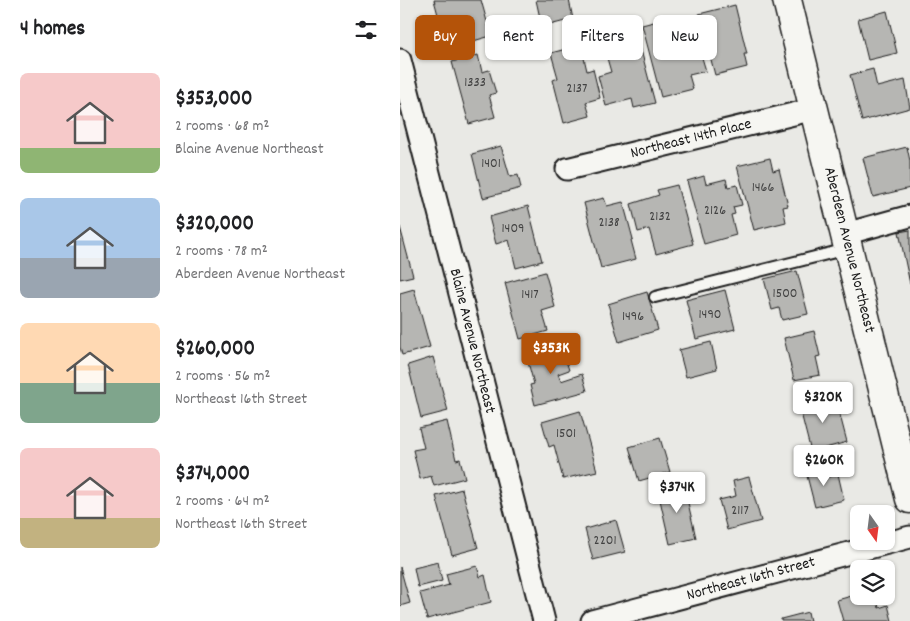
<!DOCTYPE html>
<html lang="en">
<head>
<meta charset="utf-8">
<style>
	body { margin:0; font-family:Dekko,sans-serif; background:#f6f6f6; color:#202124; height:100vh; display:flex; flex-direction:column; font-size:19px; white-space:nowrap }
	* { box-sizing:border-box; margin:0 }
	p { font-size:16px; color:#757577 }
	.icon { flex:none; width:28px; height:28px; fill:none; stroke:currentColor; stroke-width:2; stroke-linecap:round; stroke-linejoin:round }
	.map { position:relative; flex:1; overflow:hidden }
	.sheet { display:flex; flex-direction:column; background:#fff; width:400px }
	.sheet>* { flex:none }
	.banner { position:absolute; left:15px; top:15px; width:420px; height:45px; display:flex; gap:10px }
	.needle { width:32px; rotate:166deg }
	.buttons { position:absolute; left:450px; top:505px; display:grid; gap:10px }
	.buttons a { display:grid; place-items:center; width:45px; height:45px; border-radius:8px; background:#fff; box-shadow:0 1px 4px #0004; font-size:25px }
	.price { position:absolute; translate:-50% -42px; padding:0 11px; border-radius:5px; background:#fff; color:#222; font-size:16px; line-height:32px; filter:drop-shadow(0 1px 2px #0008) }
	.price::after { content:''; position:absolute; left:50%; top:30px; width:15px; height:11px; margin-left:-8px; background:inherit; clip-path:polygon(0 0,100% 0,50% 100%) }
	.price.selected { background:#b45309; color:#fff }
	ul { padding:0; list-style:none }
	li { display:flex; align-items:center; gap:15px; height:125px; padding:0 20px }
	li span { display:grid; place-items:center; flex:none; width:140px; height:100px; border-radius:8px; color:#555 }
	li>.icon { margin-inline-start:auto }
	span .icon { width:60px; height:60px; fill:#fffc; stroke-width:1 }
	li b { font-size:21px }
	h2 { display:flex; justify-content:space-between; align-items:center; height:60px; padding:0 20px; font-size:21px }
	.pill { padding:0 18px; border-radius:8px; background:#fff; box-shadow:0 1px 4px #0004; font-size:18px; line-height:45px }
	.pill.selected { background:#b45309; color:#fff }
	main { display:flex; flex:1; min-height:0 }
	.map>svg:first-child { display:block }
	.building { fill:#b6b6b3; stroke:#1c1c1c }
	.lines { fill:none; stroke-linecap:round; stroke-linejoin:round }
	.lane-casing { stroke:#1c1c1c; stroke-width:14 }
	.street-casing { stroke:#1c1c1c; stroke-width:25 }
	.secondary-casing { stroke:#1c1c1c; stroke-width:31 }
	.lane { stroke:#f6f6f2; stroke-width:10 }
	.street { stroke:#f6f6f2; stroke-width:21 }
	.secondary { stroke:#f6f6f2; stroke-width:28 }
	.labels { text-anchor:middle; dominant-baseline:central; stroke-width:4; stroke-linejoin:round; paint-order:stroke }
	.number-label { font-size:14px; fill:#424242 }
	.street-label { font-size:16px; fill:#1c1c1c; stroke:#f6f6f2 }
</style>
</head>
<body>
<main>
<section class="sheet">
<h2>4 homes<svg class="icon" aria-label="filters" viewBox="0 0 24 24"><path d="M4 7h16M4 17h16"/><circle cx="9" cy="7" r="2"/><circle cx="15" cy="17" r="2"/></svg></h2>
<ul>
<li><span style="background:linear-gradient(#f6c9c9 75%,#8fb573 0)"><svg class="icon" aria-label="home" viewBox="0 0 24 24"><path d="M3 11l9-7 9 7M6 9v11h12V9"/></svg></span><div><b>$353,000</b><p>2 rooms · 68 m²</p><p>Blaine Avenue Northeast</p></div></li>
<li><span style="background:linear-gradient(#a9c7e8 60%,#9aa5b1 0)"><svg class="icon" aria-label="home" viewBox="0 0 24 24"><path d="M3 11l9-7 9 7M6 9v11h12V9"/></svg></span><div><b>$320,000</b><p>2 rooms · 78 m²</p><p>Aberdeen Avenue Northeast</p></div></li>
<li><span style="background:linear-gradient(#ffd9b3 60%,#7fa58c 0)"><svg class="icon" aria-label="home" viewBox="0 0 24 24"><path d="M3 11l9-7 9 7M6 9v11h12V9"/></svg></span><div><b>$260,000</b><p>2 rooms · 56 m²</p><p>Northeast 16th Street</p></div></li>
<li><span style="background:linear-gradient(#f6c9c9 70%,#c2b280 0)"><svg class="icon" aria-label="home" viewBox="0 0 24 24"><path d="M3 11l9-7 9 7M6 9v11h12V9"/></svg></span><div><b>$374,000</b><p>2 rooms · 64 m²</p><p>Northeast 16th Street</p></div></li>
</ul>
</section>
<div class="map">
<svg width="510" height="621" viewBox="0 0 510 621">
	<rect width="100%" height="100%" fill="#e9e9e5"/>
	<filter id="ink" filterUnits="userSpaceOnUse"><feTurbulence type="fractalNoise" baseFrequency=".02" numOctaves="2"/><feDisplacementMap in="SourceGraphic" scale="10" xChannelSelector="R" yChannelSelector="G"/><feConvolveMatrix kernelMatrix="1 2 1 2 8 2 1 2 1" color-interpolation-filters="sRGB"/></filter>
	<g filter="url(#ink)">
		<!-- building -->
		<g class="building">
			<path d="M34,0H81L91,36L41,50L35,28L41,26Z"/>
			<path d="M136,0H169L173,19L142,27Z"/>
			<path d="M335,5L347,54H344L347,67L315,75L299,14Z"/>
			<path d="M487,11L497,53L468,60L458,19Z"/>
			<path d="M277,16L287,54L300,51L306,71L289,75L293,89L261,97L242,25Z"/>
			<path d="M237,35L255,103L234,108L232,99L206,106L198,76L211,72L203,44Z"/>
			<path d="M181,45L187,71L193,69L200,98L186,102L190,116L164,123L153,80L158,78L151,53Z"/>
			<path d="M78,55L82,72L89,70L96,93L89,95L95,117L69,124L52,62Z"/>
			<path d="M473,69L477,87L505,80L510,108L462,121L450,75Z"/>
			<path d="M101,146L110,177L118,175L121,188L83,198L72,154Z"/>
			<path d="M507,147L510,161V188L473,197L463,158Z"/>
			<path d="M370,158L373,171L379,169L388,206L383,207L386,222L354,230L337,166Z"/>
			<path d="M304,176L306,184L326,179L328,187L337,185L342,205L333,207L335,214L331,215L336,235L304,244L287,181Z"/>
			<path d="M277,185L293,244L256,254L249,229L238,232L231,204L259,195L257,190Z"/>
			<path d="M204,198L207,206L223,202L233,239L231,240L236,259L201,268L184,203Z"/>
			<path d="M128,206L142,261L116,268L109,240L96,244L89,217Z"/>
			<path d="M0,227L13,276L0,279Z"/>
			<path d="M510,230V284L499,232Z"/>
			<path d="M397,271L408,314L382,320L379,308L372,310L364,279Z"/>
			<path d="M145,272L155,307L142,311L148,331L120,339L105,283Z"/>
			<path d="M14,289L30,347L2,355L0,347V293Z"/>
			<path d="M325,290L335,329L296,339L286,300Z"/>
			<path d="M247,292L258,330L219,342L208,304Z"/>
			<path d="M414,331L420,356L416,357L420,375L394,380L384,338Z"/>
			<path d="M151,340L155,357L164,355L169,370L158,374L161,381L182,374L187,391L135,405L130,385L134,384L124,348Z"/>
			<path d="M311,342L317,369L286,377L279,350Z"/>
			<path d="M33,357L48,411L21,418L8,365Z"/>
			<path d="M435,396L447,442L411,452L399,405Z"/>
			<path d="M180,411L197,471L163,479L154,445L149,447L142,422Z"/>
			<path d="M47,421L56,460L60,459L65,478L34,486L31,476L20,479L13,450L24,448L19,428Z"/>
			<path d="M260,438L270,472L239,481L229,447Z"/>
			<path d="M425,467L428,477L438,474L444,500L415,507L406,472Z"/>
			<path d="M349,477L361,521L327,530L319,500L336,496L333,481Z"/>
			<path d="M284,485L296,538L270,544L258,491Z"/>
			<path d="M62,489L78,548L52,555L36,496Z"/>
			<path d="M216,520L225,552L193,560L185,529Z"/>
			<path d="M38,562L42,581L18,587L14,568Z"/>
			<path d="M77,566L80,577L85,575L91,602L27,619L20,593L49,585L46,574Z"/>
			<path d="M0,567L10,603L0,606Z"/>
			<path d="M459,594V596H476L479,608L488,605L492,621H443L437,600Z"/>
			<path d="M408,612L410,621H381V619Z"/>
		</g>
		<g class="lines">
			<defs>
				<path id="lane" d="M255,297L447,249"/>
				<g id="street">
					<path d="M0,60L144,621"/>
					<path d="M167,169L414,109"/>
					<path d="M445,234L510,216"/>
					<path d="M192,621L510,537"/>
				</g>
				<path id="secondary" d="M387,0L510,499"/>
			</defs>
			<!-- lane casing -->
			<use href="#lane" class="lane-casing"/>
			<!-- street casing -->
			<use href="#street" class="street-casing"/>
			<!-- secondary casing -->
			<use href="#secondary" class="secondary-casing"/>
			<!-- lane -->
			<use href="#lane" class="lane"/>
			<!-- street -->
			<use href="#street" class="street"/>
			<!-- secondary -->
			<use href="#secondary" class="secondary"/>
		</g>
	</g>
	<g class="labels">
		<!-- number labels -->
		<g class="number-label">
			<text x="75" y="83">1333</text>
			<text x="177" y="89">2137</text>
			<text x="91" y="164">1401</text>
			<text x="363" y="188">1466</text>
			<text x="315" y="211">2126</text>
			<text x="260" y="217">2132</text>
			<text x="209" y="223">2138</text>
			<text x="113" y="229">1409</text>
			<text x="385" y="294">1500</text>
			<text x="130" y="295">1417</text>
			<text x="310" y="315">1490</text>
			<text x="233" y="317">1496</text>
			<text x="166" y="434">1501</text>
			<text x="340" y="511">2117</text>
			<text x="205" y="541">2201</text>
		</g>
		<!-- street labels -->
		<g class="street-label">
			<text transform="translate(291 139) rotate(-14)">Northeast 14th Place</text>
			<text transform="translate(449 250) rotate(76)">Aberdeen Avenue Northeast</text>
			<text transform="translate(72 341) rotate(76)">Blaine Avenue Northeast</text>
			<text transform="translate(351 579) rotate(-15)">Northeast 16th Street</text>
		</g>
	</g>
</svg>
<div class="buttons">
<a><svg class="needle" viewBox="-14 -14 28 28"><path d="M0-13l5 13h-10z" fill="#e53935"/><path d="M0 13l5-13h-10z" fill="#757577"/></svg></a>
<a><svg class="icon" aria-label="layers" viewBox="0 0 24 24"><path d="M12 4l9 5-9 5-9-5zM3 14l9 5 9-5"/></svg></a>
</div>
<b class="price selected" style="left:151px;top:375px">$353K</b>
<b class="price" style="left:423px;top:424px">$320K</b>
<b class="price" style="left:424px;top:487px">$260K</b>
<b class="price" style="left:277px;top:514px">$374K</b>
<div class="banner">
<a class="pill selected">Buy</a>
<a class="pill">Rent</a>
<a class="pill">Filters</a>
<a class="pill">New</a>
</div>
</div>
</main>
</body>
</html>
